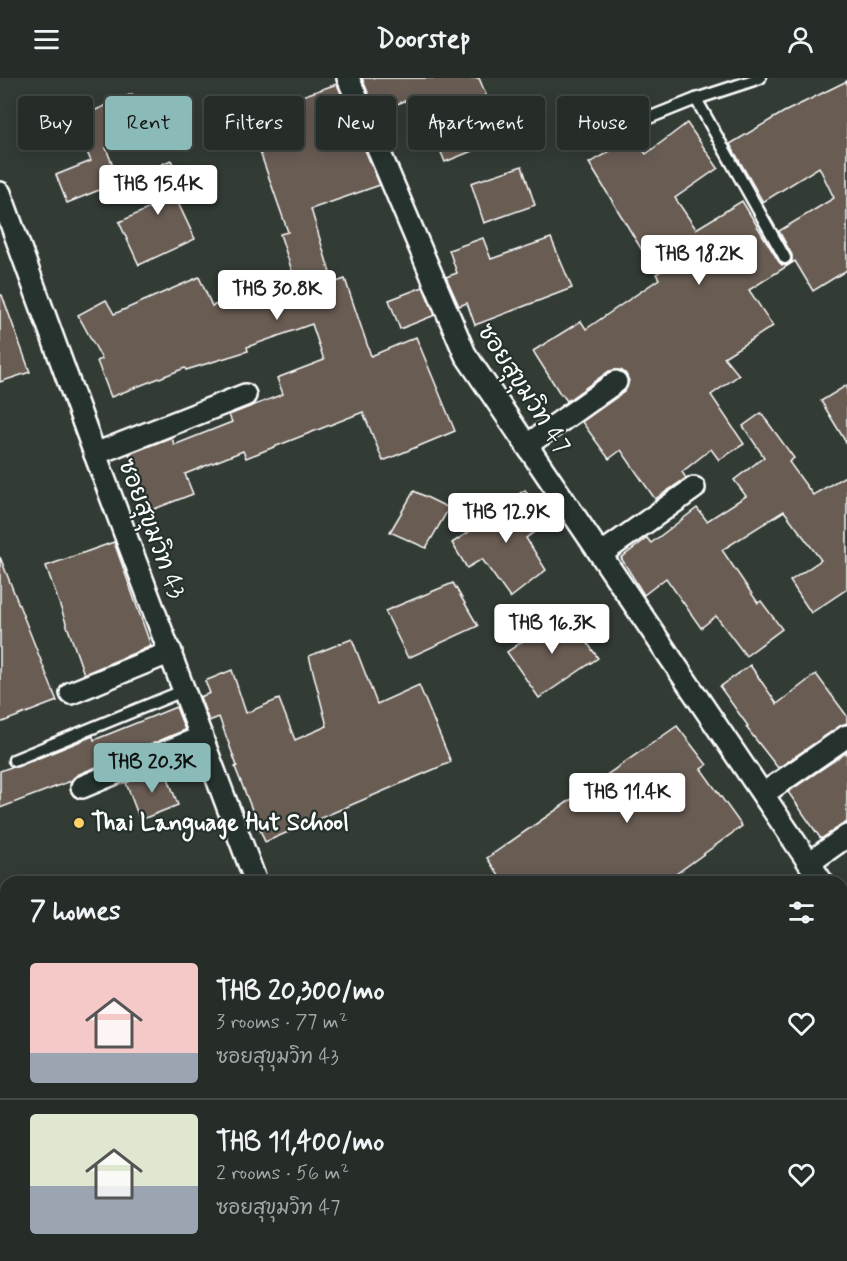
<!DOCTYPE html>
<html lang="en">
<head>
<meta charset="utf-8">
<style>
	body { margin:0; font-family:Mynerve,"Playpen Sans Thai",sans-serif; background:#2e3430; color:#f1f3f6; height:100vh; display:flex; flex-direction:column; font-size:22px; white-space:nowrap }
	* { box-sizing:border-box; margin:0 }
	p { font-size:20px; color:#a4a7a8 }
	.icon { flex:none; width:33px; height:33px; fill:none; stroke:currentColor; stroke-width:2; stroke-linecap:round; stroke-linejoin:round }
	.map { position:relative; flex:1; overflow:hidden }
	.panel { position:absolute; left:0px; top:798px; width:848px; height:386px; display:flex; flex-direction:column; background:#262c28; border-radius:18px 18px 0 0; box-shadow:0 3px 15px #0003,0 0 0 2px #424845 }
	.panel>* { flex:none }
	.hud { position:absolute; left:18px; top:18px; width:812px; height:54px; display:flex; gap:12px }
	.price { position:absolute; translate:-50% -51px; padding:0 14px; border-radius:6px; background:#fff; color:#222; font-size:20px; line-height:39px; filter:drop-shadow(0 2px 3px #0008) }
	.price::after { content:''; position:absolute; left:50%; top:36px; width:18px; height:14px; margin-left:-9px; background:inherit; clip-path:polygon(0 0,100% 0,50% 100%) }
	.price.on { background:#8bbbb9; color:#111 }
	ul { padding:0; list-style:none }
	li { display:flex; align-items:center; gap:18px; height:150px; padding:0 30px }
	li+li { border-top:2px solid #424845 }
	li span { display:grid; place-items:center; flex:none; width:168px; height:120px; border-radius:6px; color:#555 }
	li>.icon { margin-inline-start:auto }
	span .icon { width:72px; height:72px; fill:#fffc; stroke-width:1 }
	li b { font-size:26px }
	h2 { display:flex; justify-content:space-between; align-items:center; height:72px; padding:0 30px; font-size:26px }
	.chip { padding:0 21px; border-radius:6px; background:#262c28; box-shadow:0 3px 15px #0003,0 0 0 2px #424845; font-size:21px; line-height:54px }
	.chip.on { background:#8bbbb9; color:#111 }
	header { display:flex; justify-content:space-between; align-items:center; height:78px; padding:0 30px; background:#262c28; font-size:27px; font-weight:700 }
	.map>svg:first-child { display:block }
	.building { fill:#675c53; stroke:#fff; stroke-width:1.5 }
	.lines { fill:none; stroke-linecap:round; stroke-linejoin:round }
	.lane-casing { stroke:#fff; stroke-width:15 }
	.street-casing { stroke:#fff; stroke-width:26 }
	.lane { stroke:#26332d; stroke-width:10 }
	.street { stroke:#26332d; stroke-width:21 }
	.poi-dot { fill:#ffd166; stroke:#26332d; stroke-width:2 }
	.labels { text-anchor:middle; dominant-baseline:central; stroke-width:4.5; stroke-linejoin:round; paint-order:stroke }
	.street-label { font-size:24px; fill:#fff; stroke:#26332d }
	.poi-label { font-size:24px; font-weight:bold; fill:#fff; stroke:#26332d; text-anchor:start }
</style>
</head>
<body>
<header><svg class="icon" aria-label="menu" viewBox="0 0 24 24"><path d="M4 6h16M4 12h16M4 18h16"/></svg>Doorstep<svg class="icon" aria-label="person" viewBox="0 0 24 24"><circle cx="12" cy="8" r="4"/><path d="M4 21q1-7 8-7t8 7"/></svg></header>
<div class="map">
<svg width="847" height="1183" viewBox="0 0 847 1183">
	<rect width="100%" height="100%" fill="#333b35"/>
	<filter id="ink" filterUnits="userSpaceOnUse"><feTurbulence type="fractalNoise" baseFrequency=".0167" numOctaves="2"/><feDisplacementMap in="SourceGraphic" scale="12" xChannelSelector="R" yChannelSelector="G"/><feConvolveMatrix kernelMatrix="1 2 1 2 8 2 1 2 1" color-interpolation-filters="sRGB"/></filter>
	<g filter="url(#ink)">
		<!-- building -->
		<g class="building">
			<path d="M362,0H479L504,60L445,84L418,18L376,34Z"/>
			<path d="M847,3V192L813,213L795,183L749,212L773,248L724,279L739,297L711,317L744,366L719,382L711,371L682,394L686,400L655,421L621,372L609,381L582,344L624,314L629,303L626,296L621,292L609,293L567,323L562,316L561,317L533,273L581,243L586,251L659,201L656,196L682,180L677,171L648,182L589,85L634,59L646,76L687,45L718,90L675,120L696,151L742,123L779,184L782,187H788L792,183V177L779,153L834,120L819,89L763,124L730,66L784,34Z"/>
			<path d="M337,6L380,107L311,131L333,205L345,201L371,278L416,259L455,353L383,383L363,334L246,380L243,373L185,396L193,416L149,433L129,376L172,359L174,367L232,344L229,337L283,316L277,300L324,282L312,246L247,269L248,273L186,292L185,290L111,319L97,283L102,281L78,237L106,222L114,236L199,199L212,228L294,199L280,156L288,154L247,37Z"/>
			<path d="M132,16L148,52L106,70L119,104L67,125L56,97L91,83L73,42Z"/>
			<path d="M171,82L183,107L172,112L195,161L139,187L119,144L150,130L135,99Z"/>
			<path d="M522,88L535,127L484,145L471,105Z"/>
			<path d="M483,160L491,181L551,160L572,210L475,247L467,225L459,228L446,199L457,195L449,172Z"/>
			<path d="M423,209L435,237L400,251L389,222Z"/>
			<path d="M0,217H2L30,294L0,304Z"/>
			<path d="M847,307V366L821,323Z"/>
			<path d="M761,335L794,380L789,384L813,417L847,397V511L811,535L790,503L821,482L784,433L722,472L758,525L761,523L782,551L746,578L716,538L701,550L666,500L644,517L621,480L647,460L651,465L697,430L707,443L746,418L734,402L764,379L743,348Z"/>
			<path d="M525,412L546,446L526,460L546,492L510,520L482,481L467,490L452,465L496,436L493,433Z"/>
			<path d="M414,413L449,430L426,470L390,454Z"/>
			<path d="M114,464L151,568L84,596L46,488Z"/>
			<path d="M0,479L57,623L0,645Z"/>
			<path d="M453,505L478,548L408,580L385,533Z"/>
			<path d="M566,534L598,580L539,620L507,574Z"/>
			<path d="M352,561L377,626L419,607L451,684L265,764L235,689L237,688L219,639L209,643L200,619L210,615L205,603L232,592L246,635L279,621L295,662L327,648L309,578Z"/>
			<path d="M750,587L777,626L816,596L847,638V645L840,648L778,690L746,649L748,648L720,609Z"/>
			<path d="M176,629L185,652L77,697L71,703L0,730V693L11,689H17L93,658L94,662Z"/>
			<path d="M677,648L707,687L701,691L742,748L665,804H503L487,780Z"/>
			<path d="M847,674V744L821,761L788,714Z"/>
			<path d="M164,689L178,727L140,742L126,705Z"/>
		</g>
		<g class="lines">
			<defs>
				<g id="lane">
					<path d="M696,21L785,180"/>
					<path d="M631,47L696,21L760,0"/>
					<path d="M14,682L185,612"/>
				</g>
				<g id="street">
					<path d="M348,0L465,276L822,804"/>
					<path d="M0,115L95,376L256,804"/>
					<path d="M527,367L616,304"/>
					<path d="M95,376L245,317"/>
					<path d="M601,476L694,410"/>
					<path d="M71,615L171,574"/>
					<path d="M82,709L202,659"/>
					<path d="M763,716L847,658"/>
					<path d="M809,785L847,758"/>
					<path d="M842,832L847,841"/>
					<path d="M842,1013L847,1009"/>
					<path d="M0,1042L6,1041"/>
					<path d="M397,1178L399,1183"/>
					<path d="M682,1178L685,1183"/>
				</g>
			</defs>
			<!-- lane casing -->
			<use href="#lane" class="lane-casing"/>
			<!-- street casing -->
			<use href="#street" class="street-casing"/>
			<!-- lane -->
			<use href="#lane" class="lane"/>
			<!-- street -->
			<use href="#street" class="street"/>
		</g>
	</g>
	<!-- markers -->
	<circle class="poi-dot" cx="79" cy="745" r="6"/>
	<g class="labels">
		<!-- street labels -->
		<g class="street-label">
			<text transform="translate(523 311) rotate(57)">ซอยสุขุมวิท 47</text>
			<text transform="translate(151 451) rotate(69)">ซอยสุขุมวิท 43</text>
		</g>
		<!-- poi labels -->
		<g class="poi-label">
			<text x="91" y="745">Thai Language Hut School</text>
		</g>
	</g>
</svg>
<b class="price" style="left:158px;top:138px">THB 15.4K</b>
<b class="price" style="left:699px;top:208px">THB 18.2K</b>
<b class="price" style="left:277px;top:243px">THB 30.8K</b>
<b class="price" style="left:506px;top:466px">THB 12.9K</b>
<b class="price" style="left:552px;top:577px">THB 16.3K</b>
<b class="price on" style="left:152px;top:716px">THB 20.3K</b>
<b class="price" style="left:627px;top:746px">THB 11.4K</b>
<div class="hud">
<a class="chip">Buy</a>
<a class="chip on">Rent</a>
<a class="chip">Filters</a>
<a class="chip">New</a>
<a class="chip">Apartment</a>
<a class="chip">House</a>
</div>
<section class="panel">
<h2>7 homes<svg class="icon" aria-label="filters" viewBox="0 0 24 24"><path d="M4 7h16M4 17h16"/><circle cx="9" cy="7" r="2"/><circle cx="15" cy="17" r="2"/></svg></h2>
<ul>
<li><span style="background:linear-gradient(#f6c9c9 75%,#9aa5b1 0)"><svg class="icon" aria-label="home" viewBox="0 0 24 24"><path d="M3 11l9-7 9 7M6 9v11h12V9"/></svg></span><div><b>THB 20,300/mo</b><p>3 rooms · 77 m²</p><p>ซอยสุขุมวิท 43</p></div><svg class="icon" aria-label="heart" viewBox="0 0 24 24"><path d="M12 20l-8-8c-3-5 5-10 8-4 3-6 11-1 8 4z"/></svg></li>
<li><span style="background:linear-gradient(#dfe7d0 60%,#9aa5b1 0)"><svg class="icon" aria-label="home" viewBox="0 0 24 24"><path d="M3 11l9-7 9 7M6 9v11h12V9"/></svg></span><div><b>THB 11,400/mo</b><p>2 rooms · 56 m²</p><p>ซอยสุขุมวิท 47</p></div><svg class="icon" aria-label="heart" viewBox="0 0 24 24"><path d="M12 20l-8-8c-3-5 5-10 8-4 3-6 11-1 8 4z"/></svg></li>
</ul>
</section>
</div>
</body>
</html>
